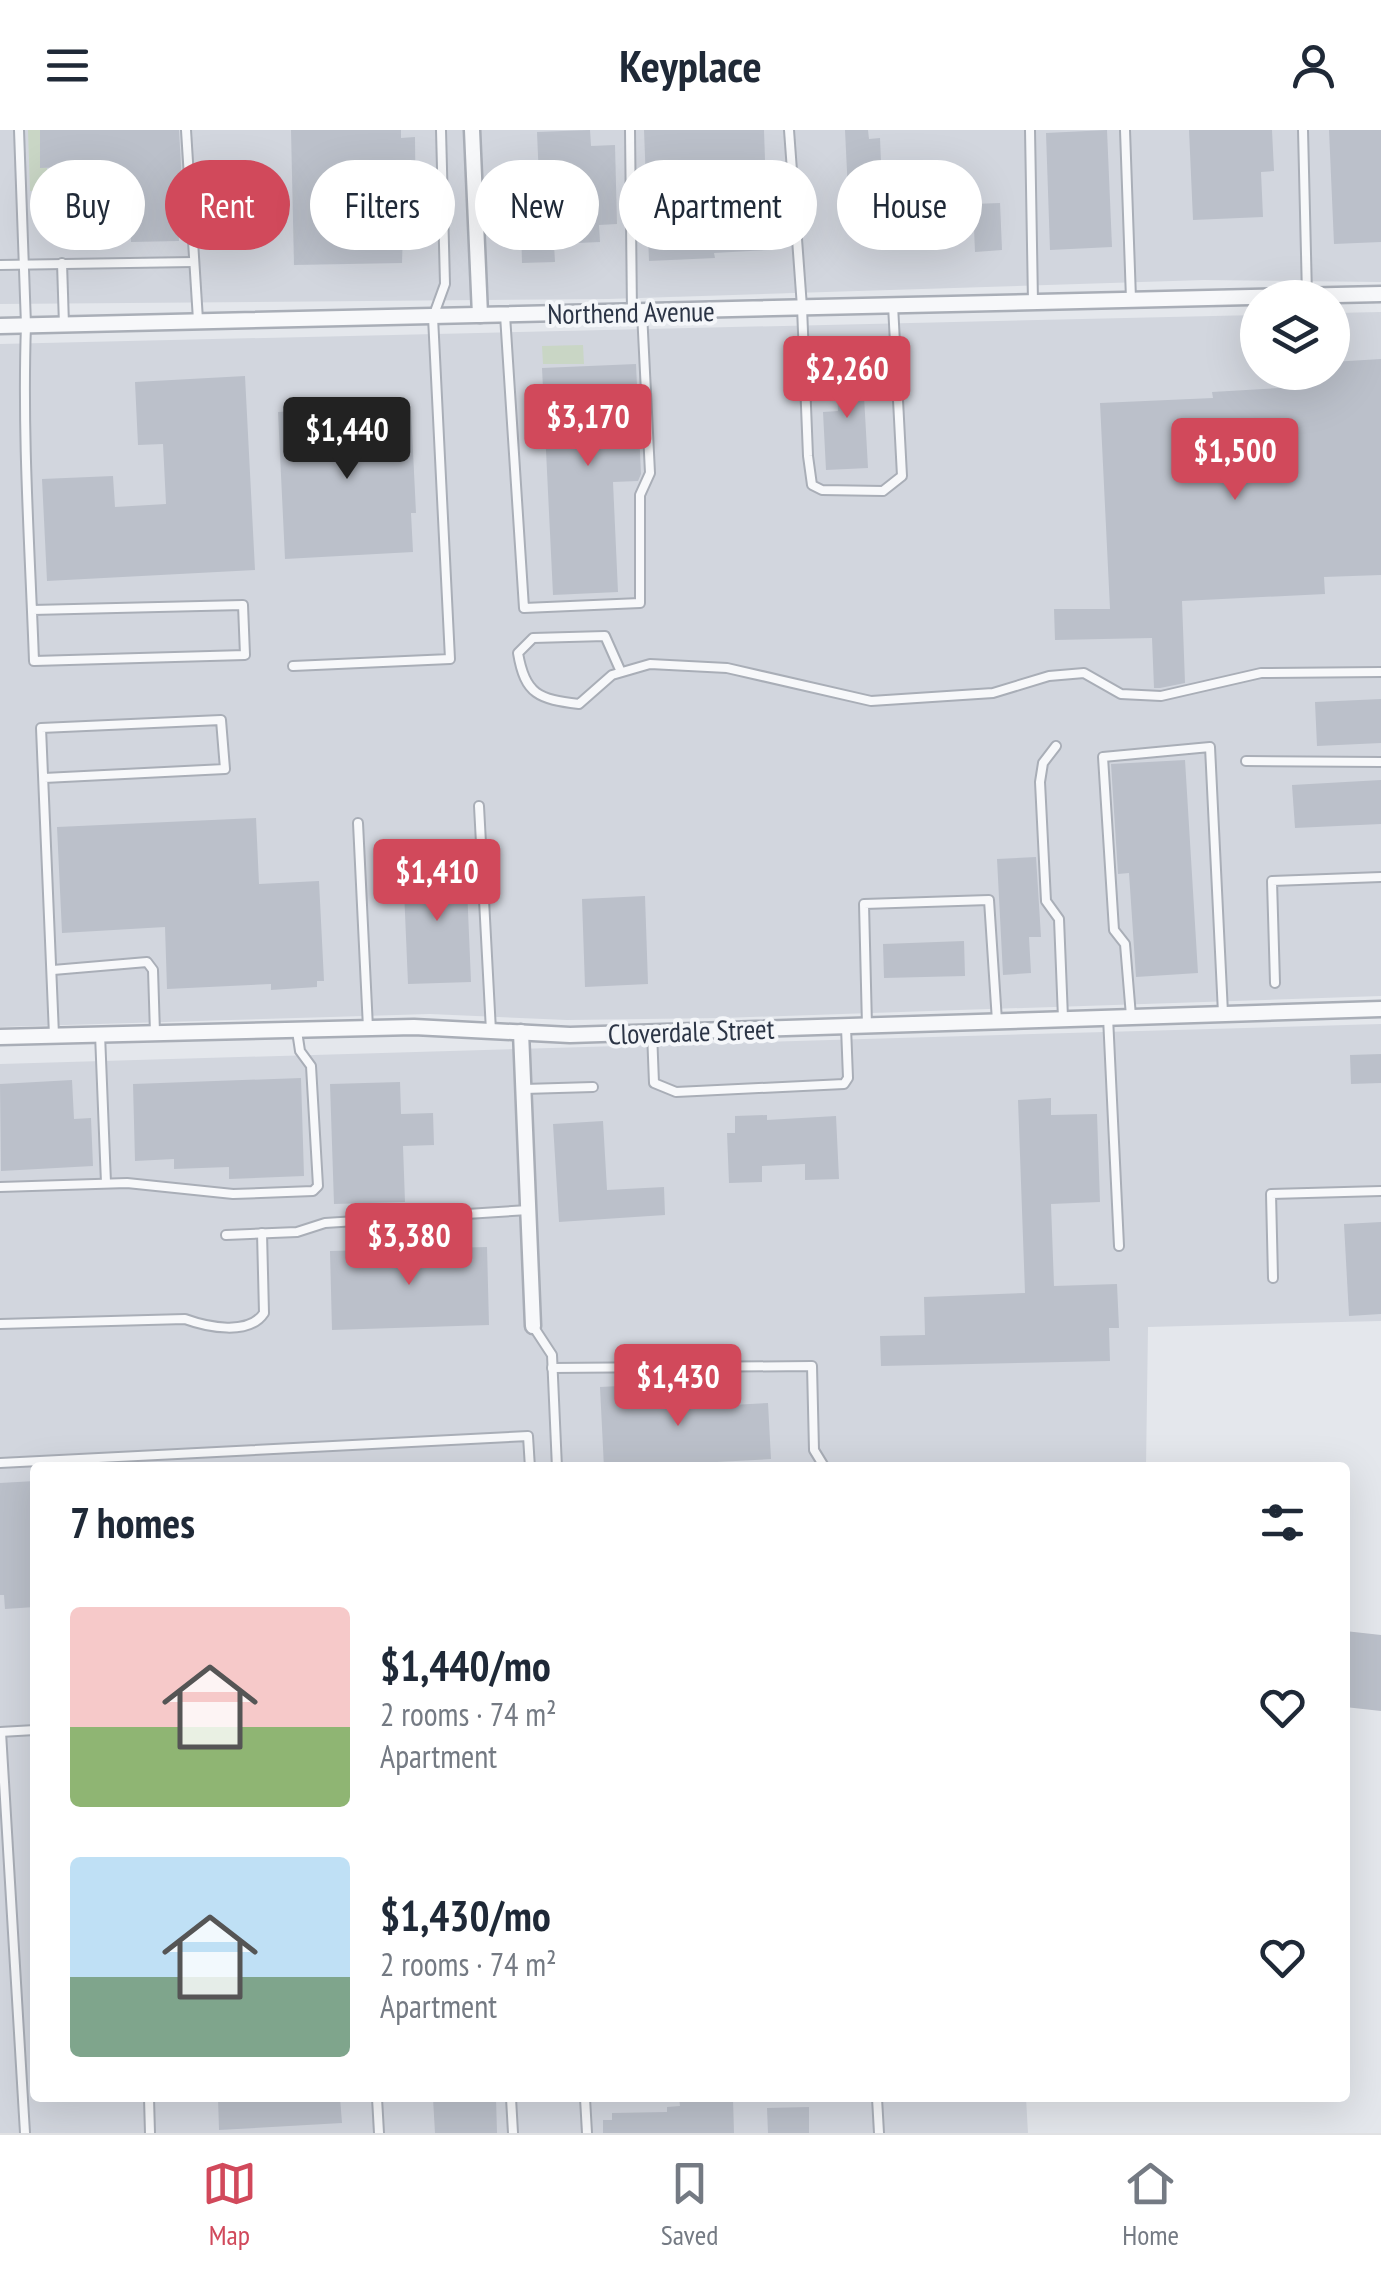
<!DOCTYPE html>
<html lang="en">
<head>
<meta charset="utf-8">
<style>
	body { margin:0; font-family:"PT Sans Narrow",sans-serif; background:#f2f2f3; color:#1f2937; height:100vh; display:flex; flex-direction:column; font-size:38px; white-space:nowrap }
	* { box-sizing:border-box; margin:0 }
	p { font-size:32px; color:#747a83 }
	.icon { flex:none; width:55px; height:55px; fill:none; stroke:currentColor; stroke-width:2; stroke-linecap:round; stroke-linejoin:round }
	.map { position:relative; flex:1; overflow:hidden }
	.sheet { position:absolute; left:30px; top:1332px; width:1320px; height:640px; display:flex; flex-direction:column; background:#fff; border-radius:10px; box-shadow:0 10px 40px #0002 }
	.sheet>* { flex:none }
	.guide { position:absolute; left:30px; top:30px; width:1322px; height:90px; display:flex; gap:20px }
	.buttons { position:absolute; left:1240px; top:150px; display:grid; gap:20px }
	.buttons a { display:grid; place-items:center; width:110px; height:110px; border-radius:50%; background:#fff; box-shadow:0 10px 40px #0002; font-size:50px }
	.price { position:absolute; translate:-50% -85px; padding:0 22px; border-radius:10px; background:#d1495b; color:#fff; font-size:32px; line-height:65px; filter:drop-shadow(0 2px 5px #0008) }
	.price::after { content:''; position:absolute; left:50%; top:60px; width:30px; height:22px; margin-left:-15px; background:inherit; clip-path:polygon(0 0,100% 0,50% 100%) }
	.price.selected { background:#222; color:#fff }
	ul { padding:0; list-style:none }
	li { display:flex; align-items:center; gap:30px; height:250px; padding:0 40px }
	li span { display:grid; place-items:center; flex:none; width:280px; height:200px; border-radius:10px; color:#555 }
	li>.icon { margin-inline-start:auto }
	span .icon { width:120px; height:120px; fill:#fffc; stroke-width:1 }
	li b { font-size:42px }
	h2 { display:flex; justify-content:space-between; align-items:center; height:120px; padding:0 40px; font-size:42px }
	.chip { padding:0 35px; border-radius:45px; background:#fff; box-shadow:0 10px 40px #0002; font-size:35px; line-height:90px }
	.chip.selected { background:#d1495b; color:#fff }
	header { display:flex; justify-content:space-between; align-items:center; height:130px; padding:0 40px; background:#fff; font-size:45px; font-weight:600 }
	.dock { display:flex; justify-content:space-around; align-items:center; height:140px; border-top:2px solid #e0e1e3; background:#fff; font-size:28px; color:#747a83 }
	.dock a { display:grid; justify-items:center; gap:5px }
	.dock .selected { color:#d1495b }
	.map>svg:first-child { display:block }
	.built { fill:#d2d6de }
	.green { fill:#c9d6c5 }
	.building { fill:#bbc0ca }
	.lines { fill:none; stroke-linecap:round; stroke-linejoin:round }
	.service-casing { stroke:#a9aeb7; stroke-width:12 }
	.minor-casing { stroke:#a9aeb7; stroke-width:19 }
	.service { stroke:#f7f8fa; stroke-width:8 }
	.minor { stroke:#f7f8fa; stroke-width:14 }
	.labels { text-anchor:middle; dominant-baseline:central; stroke-width:8; stroke-linejoin:round; paint-order:stroke }
	.street-label { font-size:28px; fill:#2b3445; stroke:#f4f6f9 }
</style>
</head>
<body>
<header><svg class="icon" aria-label="menu" viewBox="0 0 24 24"><path d="M4 6h16M4 12h16M4 18h16"/></svg>Keyplace<svg class="icon" aria-label="person" viewBox="0 0 24 24"><circle cx="12" cy="8" r="4"/><path d="M4 21q1-7 8-7t8 7"/></svg></header>
<div class="map">
<svg width="1381" height="2003" viewBox="0 0 1381 2003">
	<rect width="100%" height="100%" fill="#e4e7ec"/>
	<!-- built -->
	<g class="built">
		<path d="M0,0H1381V152L1204,150L608,169L0,174Z"/>
		<path d="M1381,182V866L722,888L567,890L430,884L0,897V214L1257,185L1258,242H1332L1333,183Z"/>
		<path d="M1381,894V1191L1148,1197L1146,1337L35,1338V1968H1026L1028,2003H0V934Z"/>
	</g>
	<!-- green -->
	<g class="green">
		<path d="M28,0H40V37L47,38L46,61H30Z"/>
		<path d="M583,215L584,234H543L542,216Z"/>
	</g>
	<!-- building -->
	<g class="building">
		<path d="M40,0H179L184,88H178L179,111L131,112L130,77L88,78L86,36L40,38Z"/>
		<path d="M291,0H401V8L415,7L416,103H403L402,133L294,135Z"/>
		<path d="M590,0L591,16L615,15L617,94L599,95L600,112L554,114L555,132L522,133L521,98L541,97L537,2Z"/>
		<path d="M644,0H764L768,120L714,123L715,128L649,131Z"/>
		<path d="M845,0H868L869,9L880,8L884,103L850,104Z"/>
		<path d="M1107,0L1112,117L1050,120L1046,3Z"/>
		<path d="M1189,0H1272L1274,41L1261,42L1263,87L1193,90Z"/>
		<path d="M1329,0H1381V112L1334,114Z"/>
		<path d="M1000,73L1002,120L975,122L973,74Z"/>
		<path d="M1381,229V445L1324,447L1325,464L1182,471L1185,553L1160,558H1154L1152,508L1055,510L1054,479H1110L1100,273L1213,268L1212,262L1315,256V242H1332V232Z"/>
		<path d="M862,230L868,338L826,340L823,282L838,281L835,232Z"/>
		<path d="M636,234L641,344L638,351L613,352L618,462L553,465L542,238Z"/>
		<path d="M245,246L255,440L47,451L42,349L113,346L115,377L166,374L163,314L138,315L135,252Z"/>
		<path d="M354,274V278L373,277V282L411,280L416,383H411L413,422L285,429L278,282L292,281V277H308V280Z"/>
		<path d="M1381,569V613L1317,616L1315,572Z"/>
		<path d="M1185,630L1198,843L1136,847L1129,743L1118,744L1111,634Z"/>
		<path d="M1381,650V694L1295,698L1292,655Z"/>
		<path d="M256,688L259,754L319,751L324,851H317V857L271,860V854L167,859L165,797L62,803L57,697Z"/>
		<path d="M1036,727L1041,807H1029L1031,843L1003,845L997,729Z"/>
		<path d="M466,734L471,852L408,854L403,736Z"/>
		<path d="M645,766L648,854L585,857L582,769Z"/>
		<path d="M964,811L965,846L884,848L883,814Z"/>
		<path d="M1381,924V953L1351,954L1350,925Z"/>
		<path d="M301,948L304,1046L229,1049V1037L174,1039V1029L135,1031L133,954Z"/>
		<path d="M72,950L74,989L91,988L93,1036L1,1041L0,954Z"/>
		<path d="M400,952L401,984L433,983L434,1015L403,1016L405,1072L334,1074L330,954Z"/>
		<path d="M1051,968V985L1097,984L1100,1072L1051,1074L1054,1156L1117,1154L1119,1198H1109L1110,1231L881,1236L880,1206L925,1205L924,1167L1025,1163L1018,970Z"/>
		<path d="M767,985V990L836,986L839,1049L805,1050V1034L762,1036V1052L729,1053L727,1003H735V986Z"/>
		<path d="M603,991L607,1060L664,1057L665,1085L559,1092L553,994Z"/>
		<path d="M1381,1092V1184L1349,1186L1344,1094Z"/>
		<path d="M487,1117L489,1195L332,1200L330,1121Z"/>
		<path d="M675,1253L676,1278L768,1273L771,1329L604,1338L600,1257Z"/>
		<path d="M35,1351V1477L5,1479L4,1465H0V1353Z"/>
		<path d="M1345,1501L1381,1505V1581L1345,1577Z"/>
		<path d="M218,1968H340L342,1993L219,2000Z"/>
		<path d="M433,1968H496L497,2003H435Z"/>
		<path d="M679,1968H733L734,2003H603V1990H612V1983L667,1982V1977L680,1976Z"/>
		<path d="M809,1977V2003H768L767,1978Z"/>
	</g>
	<g class="lines">
		<defs>
			<g id="service">
				<path d="M19,0L26,195C22,307 30,420 34,531L245,525L243,475L32,480"/>
				<path d="M186,0L198,190"/>
				<path d="M630,0L632,182"/>
				<path d="M789,0L802,177L808,326L812,355L822,360L883,361L902,346L893,175"/>
				<path d="M1030,0L1033,172"/>
				<path d="M1125,0L1131,169"/>
				<path d="M1303,0L1307,165"/>
				<path d="M62,133L64,195"/>
				<path d="M0,135L194,132"/>
				<path d="M505,185L524,478L640,473V365L650,343L642,182"/>
				<path d="M293,536L450,529L433,187L445,154L441,0"/>
				<path d="M621,542L605,506L533,508L518,523C525,565 539,569 579,574L612,545L650,534L727,538L871,571L993,563L1049,546L1084,543L1121,564L1161,566L1261,543L1381,542"/>
				<path d="M1056,616L1043,633L1040,652L1046,771L1059,789L1063,888"/>
				<path d="M1246,631L1381,632"/>
				<path d="M44,648L225,639L221,590L41,598L54,905"/>
				<path d="M479,676L491,901"/>
				<path d="M358,693L368,898"/>
				<path d="M53,840L147,832L153,840L155,903"/>
				<path d="M1275,853L1272,751L1381,747"/>
				<path d="M1131,886L1125,814L1114,800L1103,627L1210,617L1223,883"/>
				<path d="M1108,887L1119,1116"/>
				<path d="M867,896L864,774L989,770L997,891"/>
				<path d="M652,902L654,953L676,962L844,954L848,948L846,897"/>
				<path d="M100,904L106,1053"/>
				<path d="M524,959L593,957"/>
				<path d="M0,1057L127,1053L233,1064L313,1061L318,1056L311,936L300,921L297,901"/>
				<path d="M226,1105L297,1102L325,1093L528,1080"/>
				<path d="M1273,1148L1271,1064L1381,1061"/>
				<path d="M0,1194L185,1189C207,1197 249,1206 264,1183L262,1103"/>
				<path d="M533,1196L552,1225L557,1338"/>
				<path d="M552,1238L812,1236L814,1320L825,1338"/>
				<path d="M0,1333L528,1306L530,1338"/>
				<path d="M0,1602L35,1600"/>
				<path d="M1,1602L25,2003"/>
				<path d="M149,1968L150,2003"/>
				<path d="M377,1968L379,2003"/>
				<path d="M511,1968L513,2003"/>
				<path d="M585,1968L587,2003"/>
				<path d="M877,1968L879,2003"/>
			</g>
			<g id="minor">
				<path d="M472,0L480,185"/>
				<path d="M0,196L1381,164"/>
				<path d="M521,902L533,1196"/>
				<path d="M0,907L414,897L570,905L1381,879"/>
			</g>
		</defs>
		<!-- service casing -->
		<use href="#service" class="service-casing"/>
		<!-- minor casing -->
		<use href="#minor" class="minor-casing"/>
		<!-- service -->
		<use href="#service" class="service"/>
		<!-- minor -->
		<use href="#minor" class="minor"/>
	</g>
	<g class="labels">
		<!-- street labels -->
		<g class="street-label">
			<text transform="translate(631 182) rotate(-1)">Northend Avenue</text>
			<text transform="translate(691 901) rotate(-2)">Cloverdale Street</text>
		</g>
	</g>
</svg>
<div class="buttons">
<a><svg class="icon" aria-label="layers" viewBox="0 0 24 24"><path d="M12 4l9 5-9 5-9-5zM3 14l9 5 9-5"/></svg></a>
</div>
<b class="price" style="left:847px;top:291px">$2,260</b>
<b class="price" style="left:588px;top:339px">$3,170</b>
<b class="price selected" style="left:347px;top:352px">$1,440</b>
<b class="price" style="left:1235px;top:373px">$1,500</b>
<b class="price" style="left:437px;top:794px">$1,410</b>
<b class="price" style="left:409px;top:1158px">$3,380</b>
<b class="price" style="left:678px;top:1299px">$1,430</b>
<div class="guide">
<a class="chip">Buy</a>
<a class="chip selected">Rent</a>
<a class="chip">Filters</a>
<a class="chip">New</a>
<a class="chip">Apartment</a>
<a class="chip">House</a>
</div>
<section class="sheet">
<h2>7 homes<svg class="icon" aria-label="filters" viewBox="0 0 24 24"><path d="M4 7h16M4 17h16"/><circle cx="9" cy="7" r="2"/><circle cx="15" cy="17" r="2"/></svg></h2>
<ul>
<li><span style="background:linear-gradient(#f6c9c9 60%,#8fb573 0)"><svg class="icon" aria-label="home" viewBox="0 0 24 24"><path d="M3 11l9-7 9 7M6 9v11h12V9"/></svg></span><div><b>$1,440/mo</b><p>2 rooms · 74 m²</p><p>Apartment</p></div><svg class="icon" aria-label="heart" viewBox="0 0 24 24"><path d="M12 20l-8-8c-3-5 5-10 8-4 3-6 11-1 8 4z"/></svg></li>
<li><span style="background:linear-gradient(#bfe0f5 60%,#7fa58c 0)"><svg class="icon" aria-label="home" viewBox="0 0 24 24"><path d="M3 11l9-7 9 7M6 9v11h12V9"/></svg></span><div><b>$1,430/mo</b><p>2 rooms · 74 m²</p><p>Apartment</p></div><svg class="icon" aria-label="heart" viewBox="0 0 24 24"><path d="M12 20l-8-8c-3-5 5-10 8-4 3-6 11-1 8 4z"/></svg></li>
</ul>
</section>
</div>
<nav class="dock">
<a class="selected"><svg class="icon" aria-label="map" viewBox="0 0 24 24"><path d="M3 6l6-2 6 2 6-2v14l-6 2-6-2-6 2zM9 4v14M15 6v14"/></svg>Map</a>
<a><svg class="icon" aria-label="saved" viewBox="0 0 24 24"><path d="M7 4h10v16l-5-4-5 4z"/></svg>Saved</a>
<a><svg class="icon" aria-label="home" viewBox="0 0 24 24"><path d="M3 11l9-7 9 7M6 9v11h12V9"/></svg>Home</a>
</nav>
</body>
</html>
